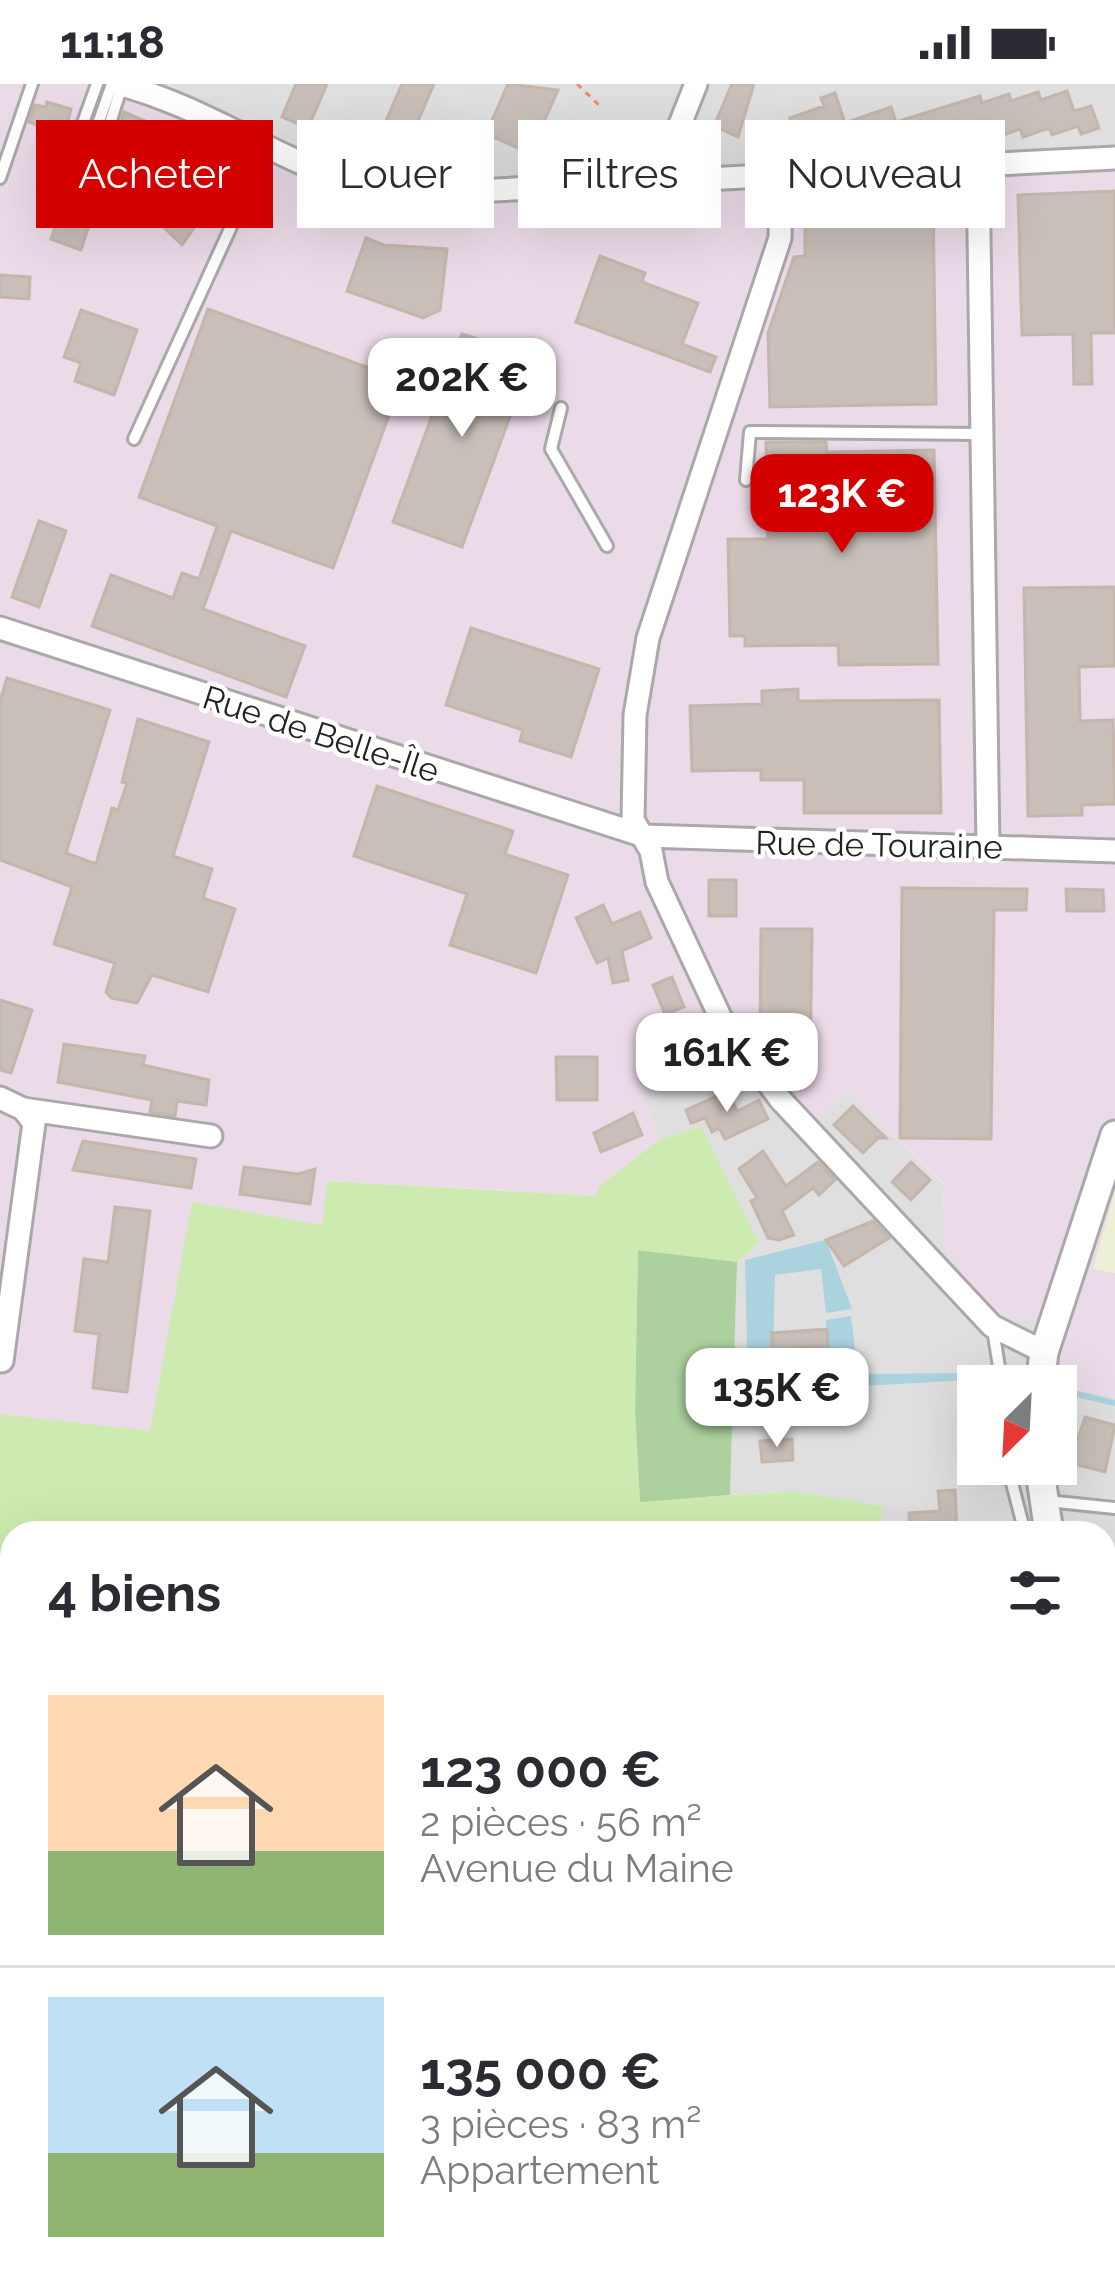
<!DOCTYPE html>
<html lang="fr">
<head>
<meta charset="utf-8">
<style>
	body { margin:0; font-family:Raleway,sans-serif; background:#f2f2f3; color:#2b2b33; height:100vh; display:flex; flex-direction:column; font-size:45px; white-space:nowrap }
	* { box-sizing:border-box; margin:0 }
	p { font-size:39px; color:#7c7c81 }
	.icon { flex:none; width:66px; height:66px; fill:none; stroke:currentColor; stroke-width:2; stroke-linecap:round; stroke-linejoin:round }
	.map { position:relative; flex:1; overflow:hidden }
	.panel { position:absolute; left:0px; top:1437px; width:1116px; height:771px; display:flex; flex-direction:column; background:#fff; border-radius:36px 36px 0 0; box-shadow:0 12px 48px #0002 }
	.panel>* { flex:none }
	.banner { position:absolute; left:36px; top:36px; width:1044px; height:108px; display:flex; gap:24px }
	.needle { width:78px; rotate:204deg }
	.fabs { position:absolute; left:957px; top:1281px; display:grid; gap:24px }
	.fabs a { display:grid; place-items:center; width:120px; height:120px; border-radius:0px; background:#fff; box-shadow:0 12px 48px #0002; font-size:60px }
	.price { position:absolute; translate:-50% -102px; padding:0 27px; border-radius:24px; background:#fff; color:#222; font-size:39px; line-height:78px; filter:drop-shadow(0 3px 6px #0008) }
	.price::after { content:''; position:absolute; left:50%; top:72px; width:36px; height:27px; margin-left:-18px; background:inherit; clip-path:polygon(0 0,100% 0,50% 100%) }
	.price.on { background:#d40000; color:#fff }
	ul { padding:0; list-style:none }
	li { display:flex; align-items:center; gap:36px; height:300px; padding:0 48px }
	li+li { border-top:3px solid #e1e1e2 }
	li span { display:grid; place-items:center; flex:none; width:336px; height:240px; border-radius:0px; color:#555 }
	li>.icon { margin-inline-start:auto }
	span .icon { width:144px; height:144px; fill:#fffc; stroke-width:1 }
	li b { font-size:51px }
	h2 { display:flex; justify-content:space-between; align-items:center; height:144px; padding:0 48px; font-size:51px }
	.pill { padding:0 42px; border-radius:0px; background:#fff; box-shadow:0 12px 48px #0002; font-size:42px; line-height:108px }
	.pill.on { background:#d40000; color:#fff }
	.status { display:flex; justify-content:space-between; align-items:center; height:84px; padding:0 60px; background:#fff; direction:ltr }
	.status svg { height:33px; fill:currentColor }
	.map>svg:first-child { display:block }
	.residential { fill:#e0dfdf; fill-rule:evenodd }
	.industrial { fill:#ebdbe8 }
	.farmland { fill:#eef0d5 }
	.grass { fill:#cdebb0 }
	.forest { fill:#add19e }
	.water { fill:#aad3df }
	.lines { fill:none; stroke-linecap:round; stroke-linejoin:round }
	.stream { stroke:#aad3df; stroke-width:6 }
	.building { fill:#c7bfb8; stroke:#c4b6ab; stroke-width:3 }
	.service-casing { stroke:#a9a9a9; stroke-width:16 }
	.minor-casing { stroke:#a9a9a9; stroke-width:27 }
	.tertiary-casing { stroke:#a9a9a9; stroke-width:33 }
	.path { stroke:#fa8072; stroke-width:3; stroke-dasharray:6 6; stroke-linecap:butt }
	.service { stroke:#fff; stroke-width:10 }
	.minor { stroke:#fff; stroke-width:21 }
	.tertiary { stroke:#fff; stroke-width:27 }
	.labels { text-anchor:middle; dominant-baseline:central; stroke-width:9; stroke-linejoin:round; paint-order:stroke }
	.street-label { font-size:33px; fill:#222; stroke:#fff }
</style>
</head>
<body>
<div class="status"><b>11:18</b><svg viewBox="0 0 49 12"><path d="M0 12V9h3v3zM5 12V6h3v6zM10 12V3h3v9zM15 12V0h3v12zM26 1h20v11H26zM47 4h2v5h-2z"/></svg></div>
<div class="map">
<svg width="1115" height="2207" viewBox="0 0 1115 2207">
	<rect width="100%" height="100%" fill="#f2efe9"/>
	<!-- residential -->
	<g class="residential">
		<path d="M168,0H1115V68L384,105Z"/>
		<path d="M740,944L816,1037L848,1008L943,1100L945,1166L1061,1241L1056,1301L1115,1313V2058H1104V1449H881L882,1422L795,1407L730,1411L737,1178L759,1159L701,1042L659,1056L636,988ZM978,1302H1056V1380H978Z"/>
	</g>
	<!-- industrial -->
	<path class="industrial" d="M0,0H168L385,105L1115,68V1107L1093,1185L1115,1189V1313L1056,1301L1060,1241L994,1230L945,1166L943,1099L848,1008L817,1037L740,944L636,988L659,1056L599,1103L598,1112L328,1097L323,1141L157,1329L150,1348L0,1330Z"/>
	<!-- farmland -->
	<g class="farmland">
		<path d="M1115,1107V1189L1093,1185Z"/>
		<rect x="1104" y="2058" width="11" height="116"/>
	</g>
	<!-- grass -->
	<g class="grass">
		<path d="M701,1042L759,1159L737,1178L638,1166L635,1326L640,1417L795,1407L882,1422L881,1449H12V1514L0,1513V1330L150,1347L192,1118L322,1141L327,1097L597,1112L598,1103L659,1056Z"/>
		<path d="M0,1663L12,1665V1873L0,1872Z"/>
		<path d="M1104,2174H1115V2207H78L76,2196H1104Z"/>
	</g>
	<!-- forest -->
	<path class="forest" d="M638,1166L737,1178L730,1411L640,1418L635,1326Z"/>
	<!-- water -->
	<path class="water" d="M826,1156L852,1225L826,1229L821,1185L775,1191L773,1266L828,1262L826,1236L851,1232L858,1290L983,1289L986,1295L757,1308L747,1263L745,1176Z"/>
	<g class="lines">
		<!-- stream -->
		<path class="stream" d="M1060,1306L1115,1319"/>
	</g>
	<!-- building -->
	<g class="building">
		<path d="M296,0H327L308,44L282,33Z"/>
		<path d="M402,0H434L398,83L371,71Z"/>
		<path d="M508,0L558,6L530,69L486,50Z"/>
		<path d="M732,0H754L738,53L714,42Z"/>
		<path d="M1067,7L1074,27L1091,22L1099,44L1081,50L1078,42L1052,51L1049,44L1023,53L1020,45L993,55L990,47L964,56L961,48L951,52L949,44L903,59L899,46L853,61L846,44L848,48L800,65L790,34L824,22L821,14L835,9L845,39L891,23L896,38L980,12L982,19L1009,10L1011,17L1038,8L1041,16Z"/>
		<path d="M47,18L71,25L64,53L29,38L35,21L46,23Z"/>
		<path d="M124,28L173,49L164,71L148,64L132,102L159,111L180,128L215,84L229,95L182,161L145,125L109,115L128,58L116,52Z"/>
		<path d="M1115,107V249H1091L1092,300H1074L1073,250L1022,251L1018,111Z"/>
		<path d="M933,117L936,320L770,323L768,249L794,173L805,172V131L811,132V125H825V118Z"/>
		<path d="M61,125L91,135L81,166L51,155Z"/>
		<path d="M366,154L384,161L447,165L440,226L423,234L347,207Z"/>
		<path d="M600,172L645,189L642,198L698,219L682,260L716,273L710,288L576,238Z"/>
		<path d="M0,191L30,193L29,215L0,213Z"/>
		<path d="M208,225L402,296L333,484L231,447L203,525L305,562L286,613L92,542L111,491L173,514L182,489L199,495L217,442L139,413Z"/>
		<path d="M81,226L137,246L114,311L75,297L81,279L64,273Z"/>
		<path d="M462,250L532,273L462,463L393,438Z"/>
		<path d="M766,358H826L827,368L934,366L938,580L839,581L838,561L745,562V552H730L728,455H768Z"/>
		<path d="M39,437L66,447L39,523L12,513Z"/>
		<path d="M1115,503V582L1079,583L1080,637L1113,636L1115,720L1082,721V731L1028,732L1024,504Z"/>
		<path d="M471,544L599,585L571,673L520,657L523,646L446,621Z"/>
		<path d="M7,594L110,626L66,769L96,780L112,724L118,726L127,699L122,698L138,635L209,658L173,772L212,785L203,814L235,825L208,908L152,891L137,919L111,914L106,908L115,879L54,860L72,803L0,776V617Z"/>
		<path d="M798,605V617L939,616L941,729H804V696H761V686L692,687L690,622L762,620V607Z"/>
		<path d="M377,702L513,747L505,770L568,791L536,889L450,861L467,810L354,772Z"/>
		<rect x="709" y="796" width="27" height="36"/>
		<path d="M902,804L1027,805L1026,826H994L991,1055L900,1054Z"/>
		<path d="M1066,805L1103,806L1104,827H1067Z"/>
		<path d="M603,821L612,840L640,828L651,854L622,867L628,896L613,899L608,874L597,879L576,834Z"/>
		<path d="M761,845H812L810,988H786L787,954H760Z"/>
		<path d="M672,893L684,923L665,930L653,901Z"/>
		<path d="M0,916L32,926L11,989L0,986Z"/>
		<path d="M64,960L145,972L143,981L209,996L206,1021L177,1017L175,1032L150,1028L152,1016L58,998Z"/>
		<path d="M556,973H597V1016H557Z"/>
		<path d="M728,1007L737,1027L759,1016L768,1035L725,1055L719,1044L712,1048L705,1034L691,1039L686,1026Z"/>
		<path d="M853,1022L886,1054H878L863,1069L834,1041Z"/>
		<path d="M633,1029L642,1051L601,1068L594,1049Z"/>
		<path d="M83,1057L196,1075L191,1104L73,1086Z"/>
		<path d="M763,1067L786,1102L818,1078L835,1096L819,1111L813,1104L782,1127L794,1151L779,1156L768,1154L751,1117L757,1114L739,1085Z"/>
		<path d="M911,1078L930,1096L911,1116L892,1098Z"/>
		<path d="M244,1083L298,1090L315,1085L310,1120L240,1110Z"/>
		<path d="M115,1123L150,1127L127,1308L93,1304L99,1250L75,1247L84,1175L108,1178Z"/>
		<path d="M873,1137L889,1154L844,1182L826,1156Z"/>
		<path d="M827,1245L828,1262L773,1266L771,1249Z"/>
		<path d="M1085,1333L1115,1341L1105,1388L1070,1379Z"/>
		<path d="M792,1355L793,1376L762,1378L760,1357Z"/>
		<path d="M955,1406L957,1445L910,1448L909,1429L940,1427L938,1407Z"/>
	</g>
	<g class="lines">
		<defs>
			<g id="service">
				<path d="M97,81L122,1"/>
				<path d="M0,94L32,0"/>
				<path d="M62,97L97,0"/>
				<path d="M71,117L112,0"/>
				<path d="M561,324L551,365L607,462"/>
				<path d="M134,355L267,64"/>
				<path d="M746,396L750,348L982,350"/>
				<path d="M993,1245L1002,1302"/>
				<path d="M1007,1380L1025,1449"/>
				<path d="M1047,1417L1115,1424"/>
				<path d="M1104,1550L1115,1551"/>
				<path d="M0,2114L12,2115"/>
				<path d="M70,2196L72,2207"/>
			</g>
			<g id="minor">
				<path d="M118,0C215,25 299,93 397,111L1115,74"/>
				<path d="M978,81L988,764"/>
				<path d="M781,92L780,154L648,554L635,631L633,736L651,767L657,798L722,937L780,1015L992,1242L1044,1268"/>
				<path d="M657,98L696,0"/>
				<path d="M0,544L644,752L1115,767"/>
				<path d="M0,1014L23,1025L34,1039L2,1277"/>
				<path d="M23,1025L211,1052"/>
			</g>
			<g id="tertiary">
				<path d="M1040,1302L1044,1268L1115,1051"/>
				<path d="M1039,1380L1049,1449"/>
				<path d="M1104,1696L1115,1745"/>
			</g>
		</defs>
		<!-- service casing -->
		<use href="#service" class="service-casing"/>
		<!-- minor casing -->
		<use href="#minor" class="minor-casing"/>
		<!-- tertiary casing -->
		<use href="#tertiary" class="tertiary-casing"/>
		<!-- path -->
		<g class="path">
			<path d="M577,0L601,23"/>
			<path d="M1104,2193H1115"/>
			<path d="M1083,2196L1090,2207"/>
			<path d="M840,2207L867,2196"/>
		</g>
		<!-- service -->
		<use href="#service" class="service"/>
		<!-- minor -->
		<use href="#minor" class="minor"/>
		<!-- tertiary -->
		<use href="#tertiary" class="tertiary"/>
	</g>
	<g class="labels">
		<!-- street labels -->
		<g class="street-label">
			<text transform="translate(321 650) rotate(18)">Rue de Belle-Île</text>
			<text transform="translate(879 761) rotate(1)">Rue de Touraine</text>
		</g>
	</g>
</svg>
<div class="fabs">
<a><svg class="needle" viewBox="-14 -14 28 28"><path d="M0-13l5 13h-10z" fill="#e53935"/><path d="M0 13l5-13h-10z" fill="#7c7c81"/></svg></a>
</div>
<b class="price" style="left:462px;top:356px">202K €</b>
<b class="price on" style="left:842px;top:472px">123K €</b>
<b class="price" style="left:727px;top:1031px">161K €</b>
<b class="price" style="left:777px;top:1366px">135K €</b>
<div class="banner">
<a class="pill on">Acheter</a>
<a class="pill">Louer</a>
<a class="pill">Filtres</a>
<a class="pill">Nouveau</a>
</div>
<section class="panel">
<h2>4 biens<svg class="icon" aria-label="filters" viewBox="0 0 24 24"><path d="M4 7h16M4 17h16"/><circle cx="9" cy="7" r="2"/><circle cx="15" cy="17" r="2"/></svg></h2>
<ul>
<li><span style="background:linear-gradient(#ffd9b3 65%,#8fb573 0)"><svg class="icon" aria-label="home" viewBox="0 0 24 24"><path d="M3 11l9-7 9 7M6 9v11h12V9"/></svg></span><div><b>123 000 €</b><p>2 pièces · 56 m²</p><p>Avenue du Maine</p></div></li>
<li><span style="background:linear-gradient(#bfe0f5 65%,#8fb573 0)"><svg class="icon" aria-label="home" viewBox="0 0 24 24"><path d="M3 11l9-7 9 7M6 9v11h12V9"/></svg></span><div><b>135 000 €</b><p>3 pièces · 83 m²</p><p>Appartement</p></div></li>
</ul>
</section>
</div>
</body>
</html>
